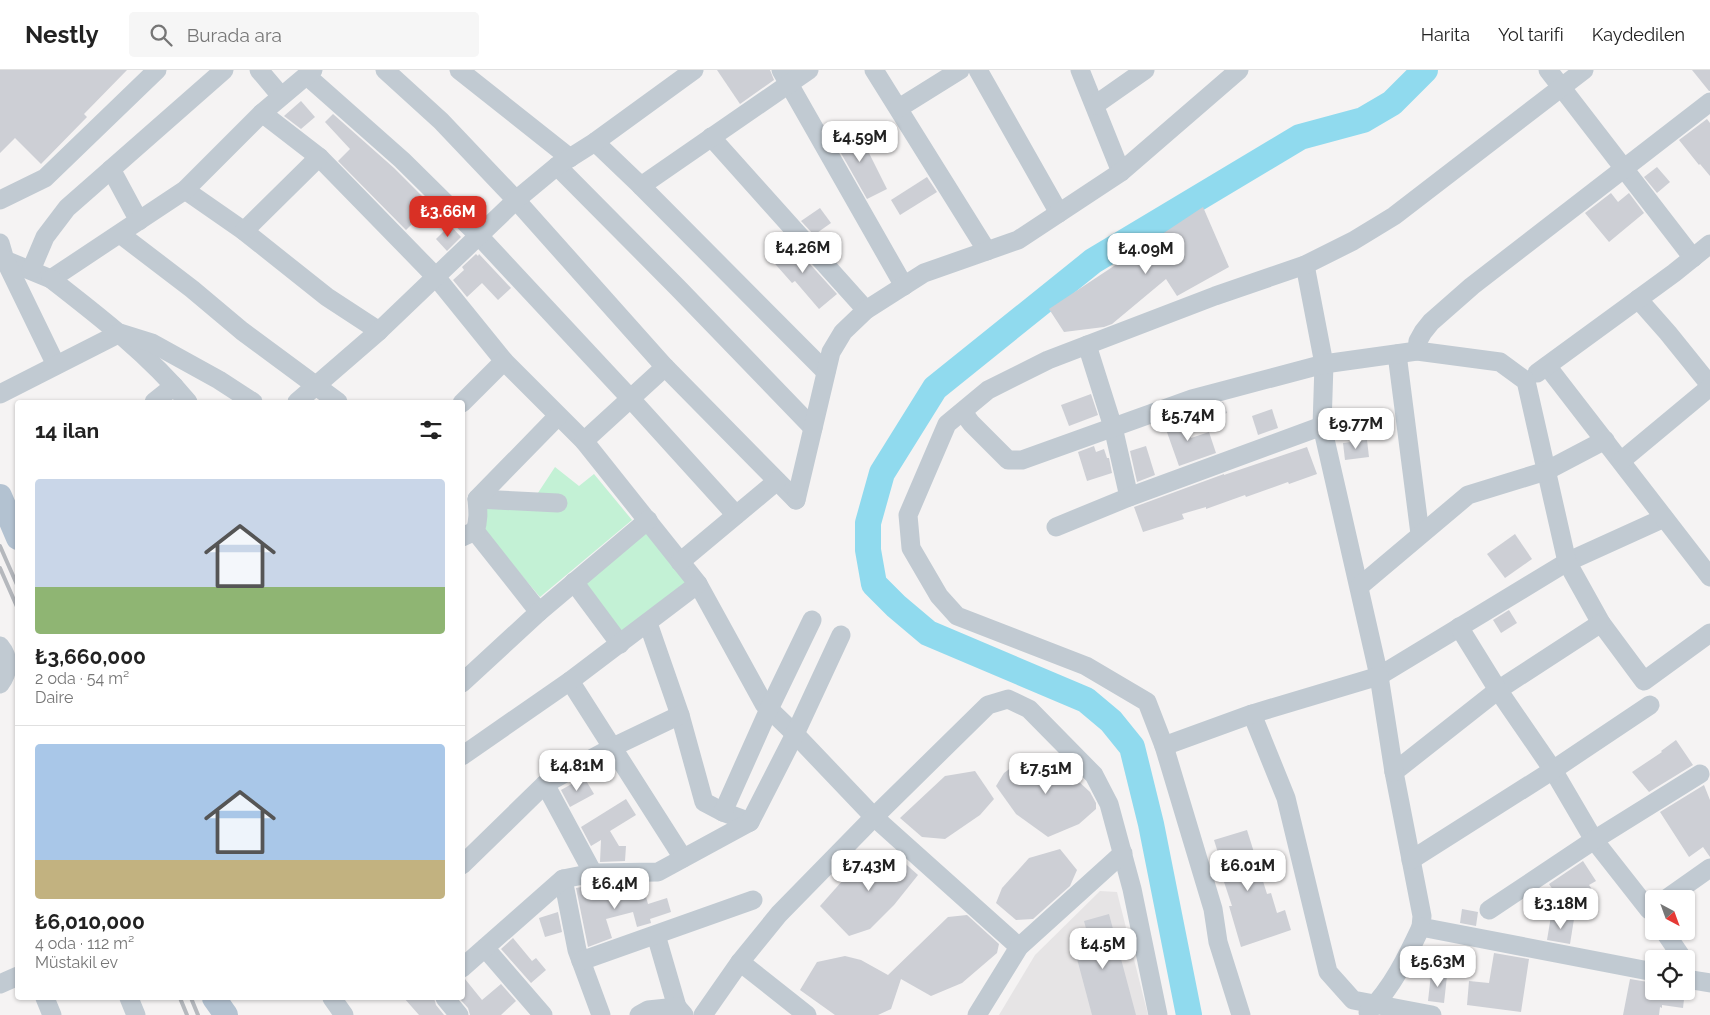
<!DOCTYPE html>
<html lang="tr">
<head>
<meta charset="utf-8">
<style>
	body { margin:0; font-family:Raleway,sans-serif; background:#f6f6f6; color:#222; height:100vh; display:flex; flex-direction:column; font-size:19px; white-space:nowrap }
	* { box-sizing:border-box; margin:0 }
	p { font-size:16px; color:#767676 }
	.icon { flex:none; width:28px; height:28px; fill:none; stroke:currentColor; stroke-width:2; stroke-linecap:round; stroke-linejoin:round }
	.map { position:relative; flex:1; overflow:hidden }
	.sheet { position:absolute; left:15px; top:330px; width:450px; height:600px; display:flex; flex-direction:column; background:#fff; border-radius:5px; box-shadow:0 1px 4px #0004 }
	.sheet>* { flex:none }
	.needle { width:32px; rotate:139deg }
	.tools { position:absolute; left:1645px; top:820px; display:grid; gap:10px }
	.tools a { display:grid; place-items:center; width:50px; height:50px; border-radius:5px; background:#fff; box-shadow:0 1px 4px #0004; font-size:25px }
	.price { position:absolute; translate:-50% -42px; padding:0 11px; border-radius:10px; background:#fff; color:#222; font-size:16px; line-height:32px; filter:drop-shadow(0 1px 2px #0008) }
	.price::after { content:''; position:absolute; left:50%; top:30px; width:15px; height:11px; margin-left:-8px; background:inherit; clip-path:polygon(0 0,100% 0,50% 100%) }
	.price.current { background:#d93025; color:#fff }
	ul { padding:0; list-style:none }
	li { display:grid; align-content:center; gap:10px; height:265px; padding:0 20px }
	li+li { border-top:1px solid #e0e0e0 }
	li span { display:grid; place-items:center; height:155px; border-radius:5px; color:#555 }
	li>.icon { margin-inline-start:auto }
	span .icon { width:90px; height:90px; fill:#fffc; stroke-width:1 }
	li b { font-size:21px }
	h2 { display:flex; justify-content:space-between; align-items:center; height:60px; padding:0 20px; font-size:21px }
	header { display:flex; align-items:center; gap:30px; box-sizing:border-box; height:70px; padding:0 25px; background:#fff; border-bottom:1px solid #e0e0e0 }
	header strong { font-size:24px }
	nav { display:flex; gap:28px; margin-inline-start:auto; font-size:18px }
	.search { width:350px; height:45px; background:#f6f6f6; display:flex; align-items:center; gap:12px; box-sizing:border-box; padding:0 18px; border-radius:5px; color:#767676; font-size:19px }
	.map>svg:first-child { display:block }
	.education { fill:#e6e4e5 }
	.green { fill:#c3f1d5 }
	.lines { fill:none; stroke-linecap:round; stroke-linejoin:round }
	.river { stroke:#90daee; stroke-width:26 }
	.building { fill:#cdcfd5 }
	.minor { stroke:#c1cad2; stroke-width:19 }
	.major { stroke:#b3c2d1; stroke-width:24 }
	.rail { stroke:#b5b8bd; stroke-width:4 }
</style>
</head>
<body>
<header>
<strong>Nestly</strong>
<div class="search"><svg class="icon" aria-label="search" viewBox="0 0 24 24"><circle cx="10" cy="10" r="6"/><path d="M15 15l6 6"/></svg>Burada ara</div>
<nav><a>Harita</a><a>Yol tarifi</a><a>Kaydedilen</a></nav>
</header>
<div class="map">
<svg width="1710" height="945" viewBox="0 0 1710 945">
	<rect width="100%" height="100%" fill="#f5f3f3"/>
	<!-- education -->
	<path class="education" d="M1100,821L1117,822L1148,945H999L1035,885Z"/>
	<!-- green -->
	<g class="green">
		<path d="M555,397L579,416L594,404L632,450L540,527L478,454L477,429L532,432Z"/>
		<path d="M648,450L698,514L620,574L574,512Z"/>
	</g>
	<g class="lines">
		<!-- river -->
		<path class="river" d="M1189,945L1151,754L1132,677L1111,651L1086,630L928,563L896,536L874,514L868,480V453L882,403L935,318L1093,191L1300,67L1363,50L1392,33L1425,0"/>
	</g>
	<!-- building -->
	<g class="building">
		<path d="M0,0H127L84,44L87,47L41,94L15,68L0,83Z"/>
		<path d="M717,0H770L774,10L740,34Z"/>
		<path d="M1692,0H1710V21H1709Z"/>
		<path d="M301,31L315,47L301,59L284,46Z"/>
		<path d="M333,44L394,98L422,126L421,127L424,131L412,142L418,148L406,160L338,91L350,79L325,52Z"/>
		<path d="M1707,49L1710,53V106L1700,94L1699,95L1679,70Z"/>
		<path d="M856,57L887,119L867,129L833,69Z"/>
		<path d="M1657,97L1670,112L1657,123L1644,107Z"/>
		<path d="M927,107L937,122L900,145L891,130Z"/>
		<path d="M1611,123L1618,132L1629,123L1644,143L1609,172L1585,143Z"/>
		<path d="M1203,137L1229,197L1177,226L1166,209L1112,254L1104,257L1064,262L1049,239Z"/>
		<path d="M820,138L831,153L814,165L801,151Z"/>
		<path d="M450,155L461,167L447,181L436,169Z"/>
		<path d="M788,170L837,224L819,239L795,211L792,213L769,187Z"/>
		<path d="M476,184L478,186L479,184L511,218L498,230L482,213L467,227L453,210L464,200L462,197Z"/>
		<path d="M1091,324L1098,345L1069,356L1061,335Z"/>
		<path d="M1223,332L1227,343L1214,348L1209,336Z"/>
		<path d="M1272,339L1278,358L1258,365L1252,346Z"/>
		<path d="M1183,344L1191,368L1209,362L1216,383L1179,396L1163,351Z"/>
		<path d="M1367,370L1369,387L1345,390L1343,373Z"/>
		<path d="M1094,376L1096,382L1104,379L1107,388H1109L1112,403L1087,411L1078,382Z"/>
		<path d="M1146,376L1155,405L1137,412L1130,381Z"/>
		<path d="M1307,377L1317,404L1289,414L1288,412L1246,427L1245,425L1206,439V437L1182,444L1184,449L1143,462L1134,437L1224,404V405Z"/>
		<path d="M1515,464L1532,489L1505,508L1487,484Z"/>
		<path d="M1509,540L1517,553L1501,563L1493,550Z"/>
		<path d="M1676,670L1693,695L1649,722L1632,702L1662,682L1661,681Z"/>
		<path d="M1049,684L1090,722L1096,733V739L1079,754L1048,767L1016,744L996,716L1004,703L1024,688Z"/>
		<path d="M975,701L994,729L980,745L945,769L922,767L900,748L945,706Z"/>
		<path d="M584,707L594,724L570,737L561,720Z"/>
		<path d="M1704,715L1710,730V787L1703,777L1689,787L1660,742Z"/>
		<path d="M626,729L636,745L610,761L619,776H626L625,791L600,792L601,770L591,776L581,757Z"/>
		<path d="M1247,760L1267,824L1271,823L1277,843L1285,840L1291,860L1241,877L1229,836H1232L1221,803L1224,802L1214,770Z"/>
		<path d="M1060,779L1077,800L1070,816L1033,849L1016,850L996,833L1002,818L1029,788Z"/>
		<path d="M890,780L918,805L894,835L870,859L849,866L820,836L866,784Z"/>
		<path d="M1583,791L1596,811L1589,815L1598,828L1571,846L1549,814Z"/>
		<path d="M598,814L600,823L623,817V821L643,816L648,834L667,828L671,842L650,849L651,853L637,857L633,842L606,849L612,868L588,877L576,818Z"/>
		<path d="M1462,839L1478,842L1476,856L1460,853Z"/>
		<path d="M558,842L562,862L545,867L539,848Z"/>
		<path d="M1109,844L1136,945H1092L1072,870L1088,866L1084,851Z"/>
		<path d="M967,845L999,874L997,883L962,913L931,926L901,909L891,939L878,945H835L800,920L817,892L845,886L861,890L888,905L948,847Z"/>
		<path d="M1551,846L1574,849L1570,874L1547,870Z"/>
		<path d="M513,868L532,891L536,888L546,900L531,913L501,879Z"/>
		<path d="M1494,883L1529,889L1521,942L1467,935L1469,911L1489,913Z"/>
		<path d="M1431,904L1447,906L1444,933L1428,931Z"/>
		<path d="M462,909H465L482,930L501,914L516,931L501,945H470L468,938L459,928H462Z"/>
		<path d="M1630,909L1654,913V921H1685L1683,938L1662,935V938L1660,937L1659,945H1623Z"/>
		<path d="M404,928H434L436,935L444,945H419Z"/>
	</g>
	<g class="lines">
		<!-- minor -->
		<g class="minor">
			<path d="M259,0L281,26"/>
			<path d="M385,0L441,51L516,130L665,297L796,430"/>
			<path d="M459,0L570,88"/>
			<path d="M781,0L904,216"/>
			<path d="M874,0L987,181"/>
			<path d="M978,0L1059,143"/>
			<path d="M1080,0L1121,102"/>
			<path d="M1548,0L1693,188"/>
			<path d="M307,6L402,90L479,166L630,328L736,445"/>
			<path d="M1095,35L1145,0"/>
			<path d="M899,38L960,0"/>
			<path d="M262,43L319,87L436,207L504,291L584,371L698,514L764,634L795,664L874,747L1019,877"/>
			<path d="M711,67L866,240"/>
			<path d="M595,72L641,116L826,302"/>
			<path d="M557,96L678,218L813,358"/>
			<path d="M111,99L139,151"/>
			<path d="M641,116L809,0"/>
			<path d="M185,120L244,161L327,227L379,261"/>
			<path d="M0,130L45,108L157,0"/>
			<path d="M244,161L319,87"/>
			<path d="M120,164L192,219L242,261L338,332"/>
			<path d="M0,173L5,190L51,209L185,120L262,43L313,0"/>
			<path d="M5,190L56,295"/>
			<path d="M1305,195L1324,294L1322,356L1379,606L1567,492L1664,448"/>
			<path d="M31,200L45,167L67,138L224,0"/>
			<path d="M51,209C100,247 149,285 188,332"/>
			<path d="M1638,229L1668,263L1710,315"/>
			<path d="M1087,275L1113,357L1129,427"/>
			<path d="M1417,281L1418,271L1423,262L1431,252L1472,216L1710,32"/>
			<path d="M1397,284L1420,464"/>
			<path d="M1547,296L1710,507"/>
			<path d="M1537,303L1674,203L1710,174"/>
			<path d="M0,324L120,263L152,273L219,310L253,332"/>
			<path d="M154,332L174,316"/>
			<path d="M297,332L379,261L516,130L557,96L595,72L694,0"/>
			<path d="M462,333L504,291"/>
			<path d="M963,342L971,353L1008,390H1022L1192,329L1324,294L1417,281L1500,292L1526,311L1567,492L1601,553L1644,611L1710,563"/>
			<path d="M584,371L665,297"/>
			<path d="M1621,391L1710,317"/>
			<path d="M477,429L558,433"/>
			<path d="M796,430L831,282L843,262L866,240L924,203L1018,170L1121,102L1239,0"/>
			<path d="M1056,457L1129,427L1322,356"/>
			<path d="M475,461L539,542"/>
			<path d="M462,467L475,461C479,450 478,441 477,429L558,346"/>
			<path d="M680,492L777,411"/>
			<path d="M574,512L620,574"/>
			<path d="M1360,516L1468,425L1546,401L1605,370"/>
			<path d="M648,553L680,645L704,732L723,742L750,752"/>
			<path d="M1601,553L1498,620L1394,702L1422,846L1421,857L1654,902"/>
			<path d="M1459,557L1498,620L1553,700L1594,770L1649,840L1654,837"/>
			<path d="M0,576C10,588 9,602 0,614"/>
			<path d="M570,611L683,788"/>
			<path d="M462,613L539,542L648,450"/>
			<path d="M1252,644L1286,728L1328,902L1353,930L1432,945"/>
			<path d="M1164,676L1147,632L1086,596L957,546L939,526L911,478L908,445L947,354L988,320L1048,290L1215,226L1305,195L1353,171L1394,146L1584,0"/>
			<path d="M462,686L570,611L698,514"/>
			<path d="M545,714L593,803"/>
			<path d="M723,742L769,639L812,550"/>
			<path d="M1411,790L1553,700L1650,635"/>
			<path d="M462,795L545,714L613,677L680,645"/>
			<path d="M563,809L577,880L601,945"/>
			<path d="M1666,829L1710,798"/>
			<path d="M1489,840L1594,770L1700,704"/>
			<path d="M1664,861L1683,889"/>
			<path d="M656,865L677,937"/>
			<path d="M485,878L543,945"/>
			<path d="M581,891L753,830"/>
			<path d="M740,892L807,945"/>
			<path d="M462,898L563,809L593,803L658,802L750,752L795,664L841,565"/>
			<path d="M1686,909L1710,913"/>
			<path d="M0,914L18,906"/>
			<path d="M45,928L52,945"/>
			<path d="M129,928L136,945"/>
			<path d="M332,928L344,945"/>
			<path d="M445,928L459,945"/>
			<path d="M1368,942C1392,918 1407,887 1421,857"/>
			<path d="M639,945L648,940L677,937L684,945"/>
			<path d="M703,945L740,892L779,844L874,747L988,635L1008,629L1029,639L1094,705L1109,734L1132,819L1158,945"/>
			<path d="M977,945L1019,877L1123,783"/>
			<path d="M1241,945L1218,872L1213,839L1164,676L1252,644L1379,606L1394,702"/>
		</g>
		<!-- major -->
		<g class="major">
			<path d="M0,426L18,468"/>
			<path d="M214,928L226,945"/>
		</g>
		<!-- rail -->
		<g class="rail">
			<path d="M0,476L18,517"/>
			<path d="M0,498L18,539"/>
			<path d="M180,928L187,945"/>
			<path d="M191,928L198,945"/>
		</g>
	</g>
</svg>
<div class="tools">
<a><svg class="needle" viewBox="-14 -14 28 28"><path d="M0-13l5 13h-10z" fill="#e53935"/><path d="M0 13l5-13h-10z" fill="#767676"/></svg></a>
<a><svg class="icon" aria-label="locate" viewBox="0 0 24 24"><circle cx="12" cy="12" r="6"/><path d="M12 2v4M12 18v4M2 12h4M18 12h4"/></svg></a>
</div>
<b class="price" style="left:860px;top:93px">₺4.59M</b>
<b class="price current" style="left:448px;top:168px">₺3.66M</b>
<b class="price" style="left:803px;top:204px">₺4.26M</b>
<b class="price" style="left:1146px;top:205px">₺4.09M</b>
<b class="price" style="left:1188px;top:372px">₺5.74M</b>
<b class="price" style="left:1356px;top:380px">₺9.77M</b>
<b class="price" style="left:577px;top:722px">₺4.81M</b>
<b class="price" style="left:1046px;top:725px">₺7.51M</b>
<b class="price" style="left:869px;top:822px">₺7.43M</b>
<b class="price" style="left:1248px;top:822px">₺6.01M</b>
<b class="price" style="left:615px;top:840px">₺6.4M</b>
<b class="price" style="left:1561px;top:860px">₺3.18M</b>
<b class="price" style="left:1103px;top:900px">₺4.5M</b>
<b class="price" style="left:1438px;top:918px">₺5.63M</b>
<section class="sheet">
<h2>14 ilan<svg class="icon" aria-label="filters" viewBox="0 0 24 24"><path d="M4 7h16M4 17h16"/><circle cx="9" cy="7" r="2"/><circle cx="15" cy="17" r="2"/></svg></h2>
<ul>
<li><span style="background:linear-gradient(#c9d6e8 70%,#8fb573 0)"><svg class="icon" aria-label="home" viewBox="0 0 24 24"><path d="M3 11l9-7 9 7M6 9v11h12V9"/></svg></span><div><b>₺3,660,000</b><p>2 oda · 54 m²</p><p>Daire</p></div></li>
<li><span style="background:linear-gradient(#a9c7e8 75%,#c2b280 0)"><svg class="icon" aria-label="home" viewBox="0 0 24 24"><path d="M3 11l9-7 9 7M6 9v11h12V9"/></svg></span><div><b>₺6,010,000</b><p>4 oda · 112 m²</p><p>Müstakil ev</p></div></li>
</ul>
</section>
</div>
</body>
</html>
